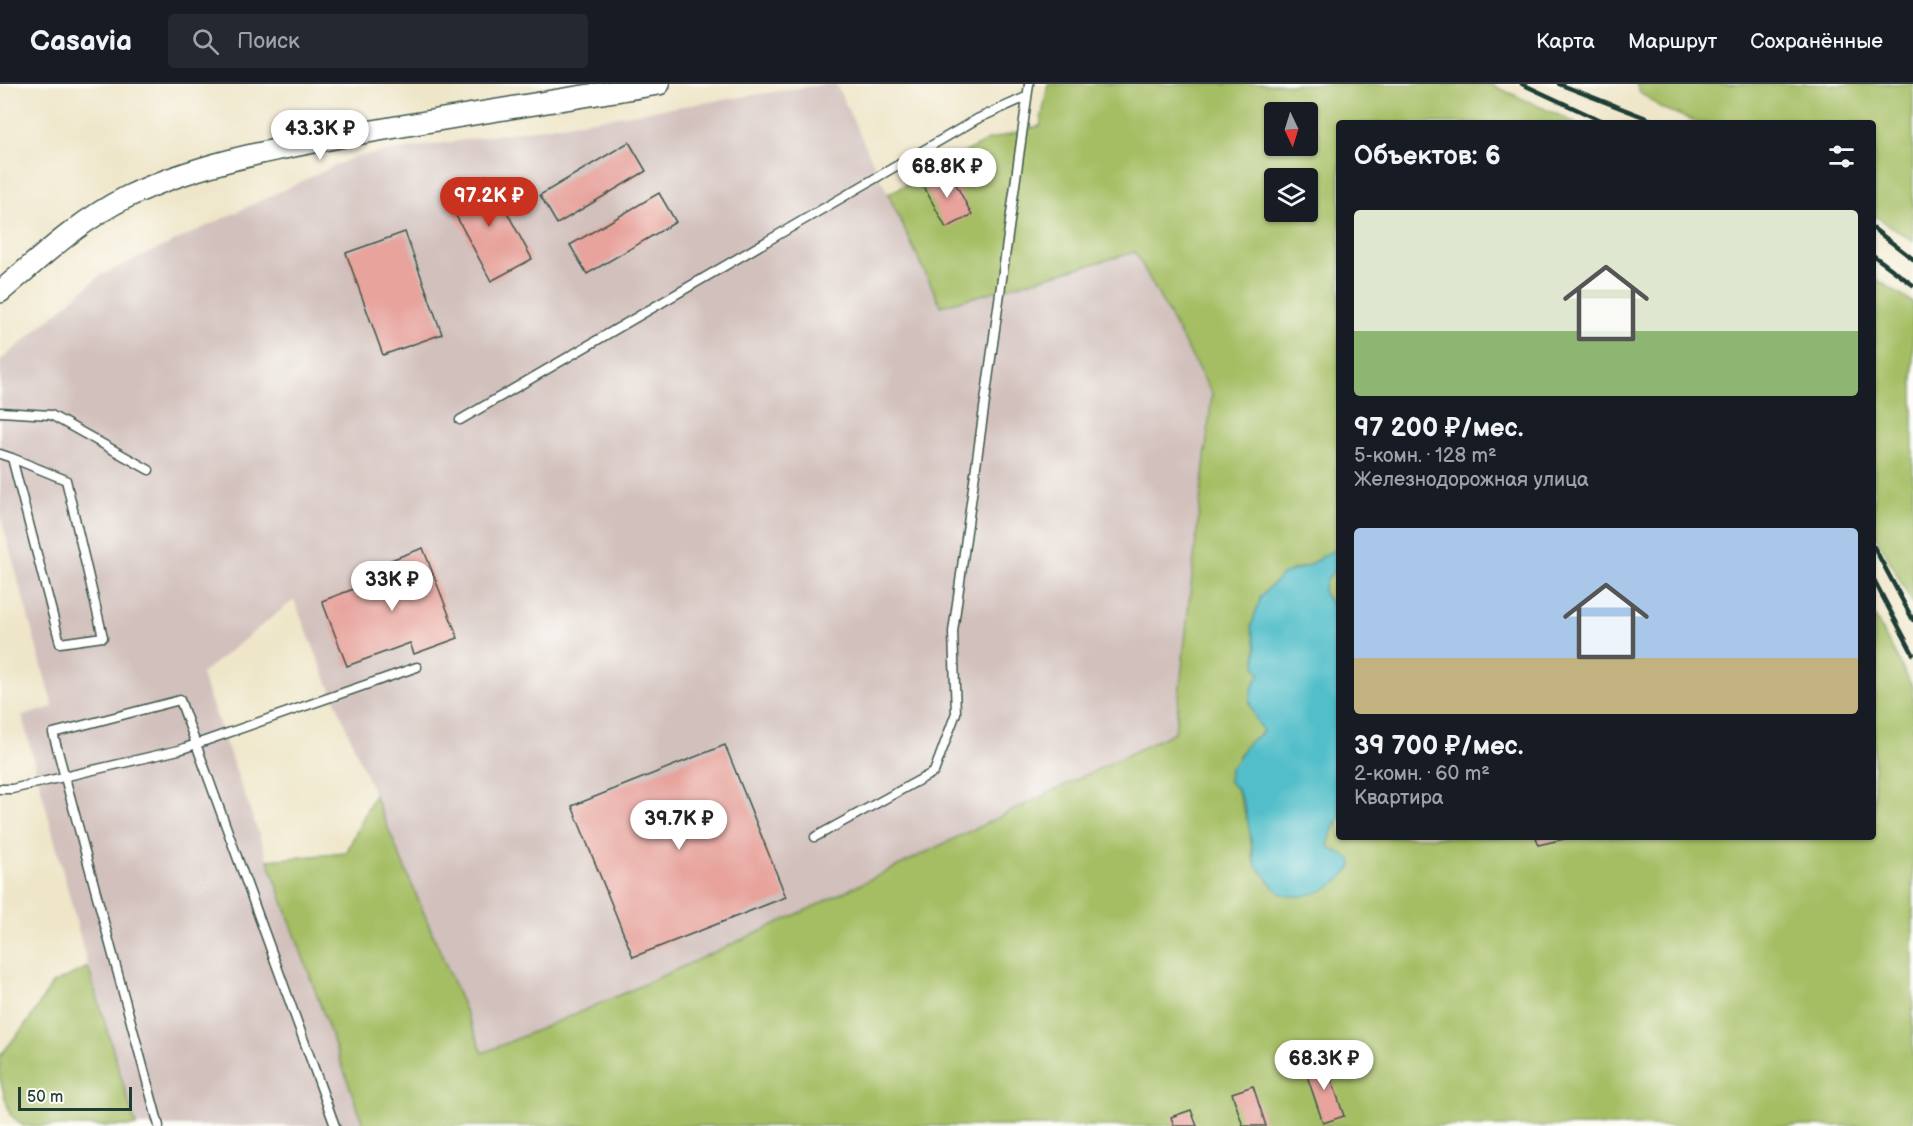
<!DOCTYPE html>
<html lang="ru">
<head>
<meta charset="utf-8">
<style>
	body { margin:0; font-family:"Balsamiq Sans",sans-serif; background:#242831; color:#f1f3f6; height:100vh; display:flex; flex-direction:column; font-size:22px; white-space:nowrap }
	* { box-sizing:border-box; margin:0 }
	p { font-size:20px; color:#9ea1a6 }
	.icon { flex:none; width:33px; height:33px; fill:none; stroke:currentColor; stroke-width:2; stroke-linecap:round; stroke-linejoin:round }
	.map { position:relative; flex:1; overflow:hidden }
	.side { position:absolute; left:1336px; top:36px; width:540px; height:720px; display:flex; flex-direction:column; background:#171b24; border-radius:6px; box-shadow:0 2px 4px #0004 }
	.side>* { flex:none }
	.needle { width:39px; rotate:176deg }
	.buttons { position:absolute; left:1264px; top:18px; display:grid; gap:12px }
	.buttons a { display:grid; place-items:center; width:54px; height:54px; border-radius:6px; background:#171b24; box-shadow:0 2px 4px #0004; font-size:30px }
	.scale { position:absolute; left:18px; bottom:15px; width:114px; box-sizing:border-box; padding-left:6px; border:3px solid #1f3d34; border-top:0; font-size:16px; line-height:21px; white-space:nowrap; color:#1f3d34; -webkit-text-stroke:4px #fdfcf7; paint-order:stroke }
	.price { position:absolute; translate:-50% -51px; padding:0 14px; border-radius:21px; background:#fff; color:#222; font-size:20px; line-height:39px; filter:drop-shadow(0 2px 3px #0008) }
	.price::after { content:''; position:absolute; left:50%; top:36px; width:18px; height:14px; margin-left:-9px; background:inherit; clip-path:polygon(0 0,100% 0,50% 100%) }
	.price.active { background:#c8321e; color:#fff }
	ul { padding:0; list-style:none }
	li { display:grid; align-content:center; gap:12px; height:318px; padding:0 18px }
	li span { display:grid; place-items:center; height:186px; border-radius:6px; color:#555 }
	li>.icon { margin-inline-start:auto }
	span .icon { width:108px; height:108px; fill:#fffc; stroke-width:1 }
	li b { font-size:26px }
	h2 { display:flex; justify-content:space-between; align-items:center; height:72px; padding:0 18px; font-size:26px }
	header { display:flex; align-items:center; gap:36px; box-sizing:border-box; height:84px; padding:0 30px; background:#171b24; border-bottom:2px solid #363941 }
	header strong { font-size:28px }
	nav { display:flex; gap:33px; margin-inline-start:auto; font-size:21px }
	.search { width:420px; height:54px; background:#242831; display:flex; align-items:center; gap:15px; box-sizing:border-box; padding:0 21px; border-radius:6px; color:#9ea1a6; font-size:22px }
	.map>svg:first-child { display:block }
	.industrial { fill:#d1c0bc }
	.green { fill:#a5be63; stroke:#627e4c; stroke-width:1.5; fill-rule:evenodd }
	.water { fill:#51bec9; stroke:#387e7e; stroke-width:1.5 }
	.building { fill:#e7a39c }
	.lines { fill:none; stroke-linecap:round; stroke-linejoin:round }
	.service-casing { stroke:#3e564a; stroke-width:11 }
	.tertiary-casing { stroke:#3e564a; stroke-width:24 }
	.service { stroke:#fff; stroke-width:8 }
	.tertiary { stroke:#fff; stroke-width:21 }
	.rail { stroke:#1f3d34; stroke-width:4.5 }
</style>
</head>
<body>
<header>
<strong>Casavia</strong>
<div class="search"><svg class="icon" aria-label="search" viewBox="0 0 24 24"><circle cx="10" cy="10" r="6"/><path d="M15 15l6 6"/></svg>Поиск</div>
<nav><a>Карта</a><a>Маршрут</a><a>Сохранённые</a></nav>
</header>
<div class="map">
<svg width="1913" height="1042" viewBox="0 0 1913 1042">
	<rect width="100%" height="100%" fill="#fdfcf7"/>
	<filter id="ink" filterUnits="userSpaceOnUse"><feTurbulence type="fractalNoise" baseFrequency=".0167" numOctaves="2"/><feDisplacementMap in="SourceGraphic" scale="12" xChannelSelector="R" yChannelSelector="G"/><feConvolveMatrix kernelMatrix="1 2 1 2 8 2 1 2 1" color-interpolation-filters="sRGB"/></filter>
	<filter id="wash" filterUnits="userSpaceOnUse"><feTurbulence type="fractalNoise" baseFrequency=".008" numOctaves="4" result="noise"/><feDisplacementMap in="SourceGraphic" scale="24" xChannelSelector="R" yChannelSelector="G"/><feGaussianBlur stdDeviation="1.35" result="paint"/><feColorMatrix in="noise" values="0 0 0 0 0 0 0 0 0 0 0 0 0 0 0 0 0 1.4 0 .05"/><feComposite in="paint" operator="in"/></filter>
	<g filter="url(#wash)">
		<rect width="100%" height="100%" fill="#efe6c9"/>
		<!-- industrial -->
		<path class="industrial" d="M825,0H836L941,222L1135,168L1212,310L1175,648L815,822L627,908L483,969L355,665L294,516L201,590L364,1042H136L88,883L22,632L53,623L0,430V277L100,192L354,73Z"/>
		<!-- green -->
		<g class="green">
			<path d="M1048,0H1490L1576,39H1340L1339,463L1307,482L1292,486L1261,512L1251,543L1256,562L1255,573L1260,590L1255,597L1249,619L1263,647L1261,651L1251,656L1239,671L1237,680L1236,702L1249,741L1253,774L1257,784L1264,787L1269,797L1343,770L1331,765L1328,761L1335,739L1339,735L1340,753H1874V531L1913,604V1042H364L268,776L346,769L374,711L483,969L627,908L815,822L1175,648L1212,310L1135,168L941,222L888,110L988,56L1040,42ZM1275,28H1308V62H1275ZM1275,94H1308V128H1275Z"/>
			<path d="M1636,0H1913V157L1874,131V39H1700L1661,24L1640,8Z"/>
			<path d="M1874,194L1913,219V520L1874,448Z"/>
			<path d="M1339,480V523C1331,522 1327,514 1323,506L1327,495Z"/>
			<path d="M88,883L136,1042H23L10,1030L0,996V972L30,935L52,900Z"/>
		</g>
		<!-- water -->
		<path class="water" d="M1339,463V480L1327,495L1323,506L1326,513L1334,522L1340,523V735L1335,739L1328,761L1331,765L1351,775L1352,783C1336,801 1324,809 1301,812C1291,813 1282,812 1275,805C1268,797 1266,789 1257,784C1249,762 1250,710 1229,698L1230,684C1239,678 1240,668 1247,660C1252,654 1259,654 1263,647C1249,625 1244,613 1260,590L1256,583V562L1251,543L1261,512L1282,491L1307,482Z"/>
		<g id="blocks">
			<!-- building -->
			<g class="building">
				<path d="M629,58L646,87L557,140L540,111Z"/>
				<path d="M948,85L972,131L946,144L922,99Z"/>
				<path d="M487,91L532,175L491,197L446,113Z"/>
				<path d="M659,109L676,138L587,190L570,161Z"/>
				<path d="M405,148L442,250L383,271L346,169Z"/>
				<path d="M423,464L458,554L414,570L410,559L347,582L322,517L385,493L380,480Z"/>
				<path d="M725,661L786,813L633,873L572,722Z"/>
				<path d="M1536,753H1569V754L1538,761Z"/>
				<path d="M1325,976L1344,1032L1323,1039L1304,983Z"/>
				<path d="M1253,1002L1266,1042H1243L1232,1009Z"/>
				<path d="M1191,1026L1197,1042H1174L1171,1033Z"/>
			</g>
		</g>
	</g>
	<g filter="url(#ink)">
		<use href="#blocks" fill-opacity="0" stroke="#3e564a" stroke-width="1.5"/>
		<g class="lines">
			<defs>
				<g id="service">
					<path d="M0,328L51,331L149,386"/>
					<path d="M460,336L977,35L1026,13"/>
					<path d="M0,370L12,374L60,559L103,553L66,396L12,374"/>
					<path d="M0,705H12L179,666L417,583"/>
					<path d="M815,753L934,688L956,629L953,548L1029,0"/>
					<path d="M159,1042L53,649L180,616L335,1042"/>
				</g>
				<path id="tertiary" d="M0,208C40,174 80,136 127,113C195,80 272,66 345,52C449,33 554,17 659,0"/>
			</defs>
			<!-- service casing -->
			<use href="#service" class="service-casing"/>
			<!-- tertiary casing -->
			<use href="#tertiary" class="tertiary-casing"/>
			<!-- service -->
			<use href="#service" class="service"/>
			<!-- tertiary -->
			<use href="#tertiary" class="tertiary"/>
			<!-- rail -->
			<g class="rail">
				<path d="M1522,0L1606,39"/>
				<path d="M1559,0L1659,39"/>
				<path d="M1874,145L1913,175"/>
				<path d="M1874,172L1913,201"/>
				<path d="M1874,463L1913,536"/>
				<path d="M1874,496L1913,570"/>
			</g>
		</g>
	</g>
</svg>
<div class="buttons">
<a><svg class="needle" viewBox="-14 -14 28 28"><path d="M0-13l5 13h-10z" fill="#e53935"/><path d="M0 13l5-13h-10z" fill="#9ea1a6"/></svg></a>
<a><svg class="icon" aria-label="layers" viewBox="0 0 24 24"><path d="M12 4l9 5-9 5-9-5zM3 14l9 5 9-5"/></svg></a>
</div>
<div class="scale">50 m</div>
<b class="price" style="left:320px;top:77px">43.3K ₽</b>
<b class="price" style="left:947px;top:115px">68.8K ₽</b>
<b class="price active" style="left:489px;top:144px">97.2K ₽</b>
<b class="price" style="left:392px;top:528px">33K ₽</b>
<b class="price" style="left:679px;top:767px">39.7K ₽</b>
<b class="price" style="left:1324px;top:1007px">68.3K ₽</b>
<section class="side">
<h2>Объектов: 6<svg class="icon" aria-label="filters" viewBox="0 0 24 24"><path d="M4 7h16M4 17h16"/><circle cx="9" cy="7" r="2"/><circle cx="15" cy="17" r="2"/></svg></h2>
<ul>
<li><span style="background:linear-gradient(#dfe7d0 65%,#8fb573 0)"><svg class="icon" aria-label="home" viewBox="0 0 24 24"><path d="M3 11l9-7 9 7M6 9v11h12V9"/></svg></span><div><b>97 200 ₽/мес.</b><p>5-комн. · 128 m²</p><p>Железнодорожная улица</p></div></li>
<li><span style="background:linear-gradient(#a9c7e8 70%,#c2b280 0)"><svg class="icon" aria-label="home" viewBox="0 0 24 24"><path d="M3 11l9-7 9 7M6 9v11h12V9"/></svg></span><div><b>39 700 ₽/мес.</b><p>2-комн. · 60 m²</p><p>Квартира</p></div></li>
</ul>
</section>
</div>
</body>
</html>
